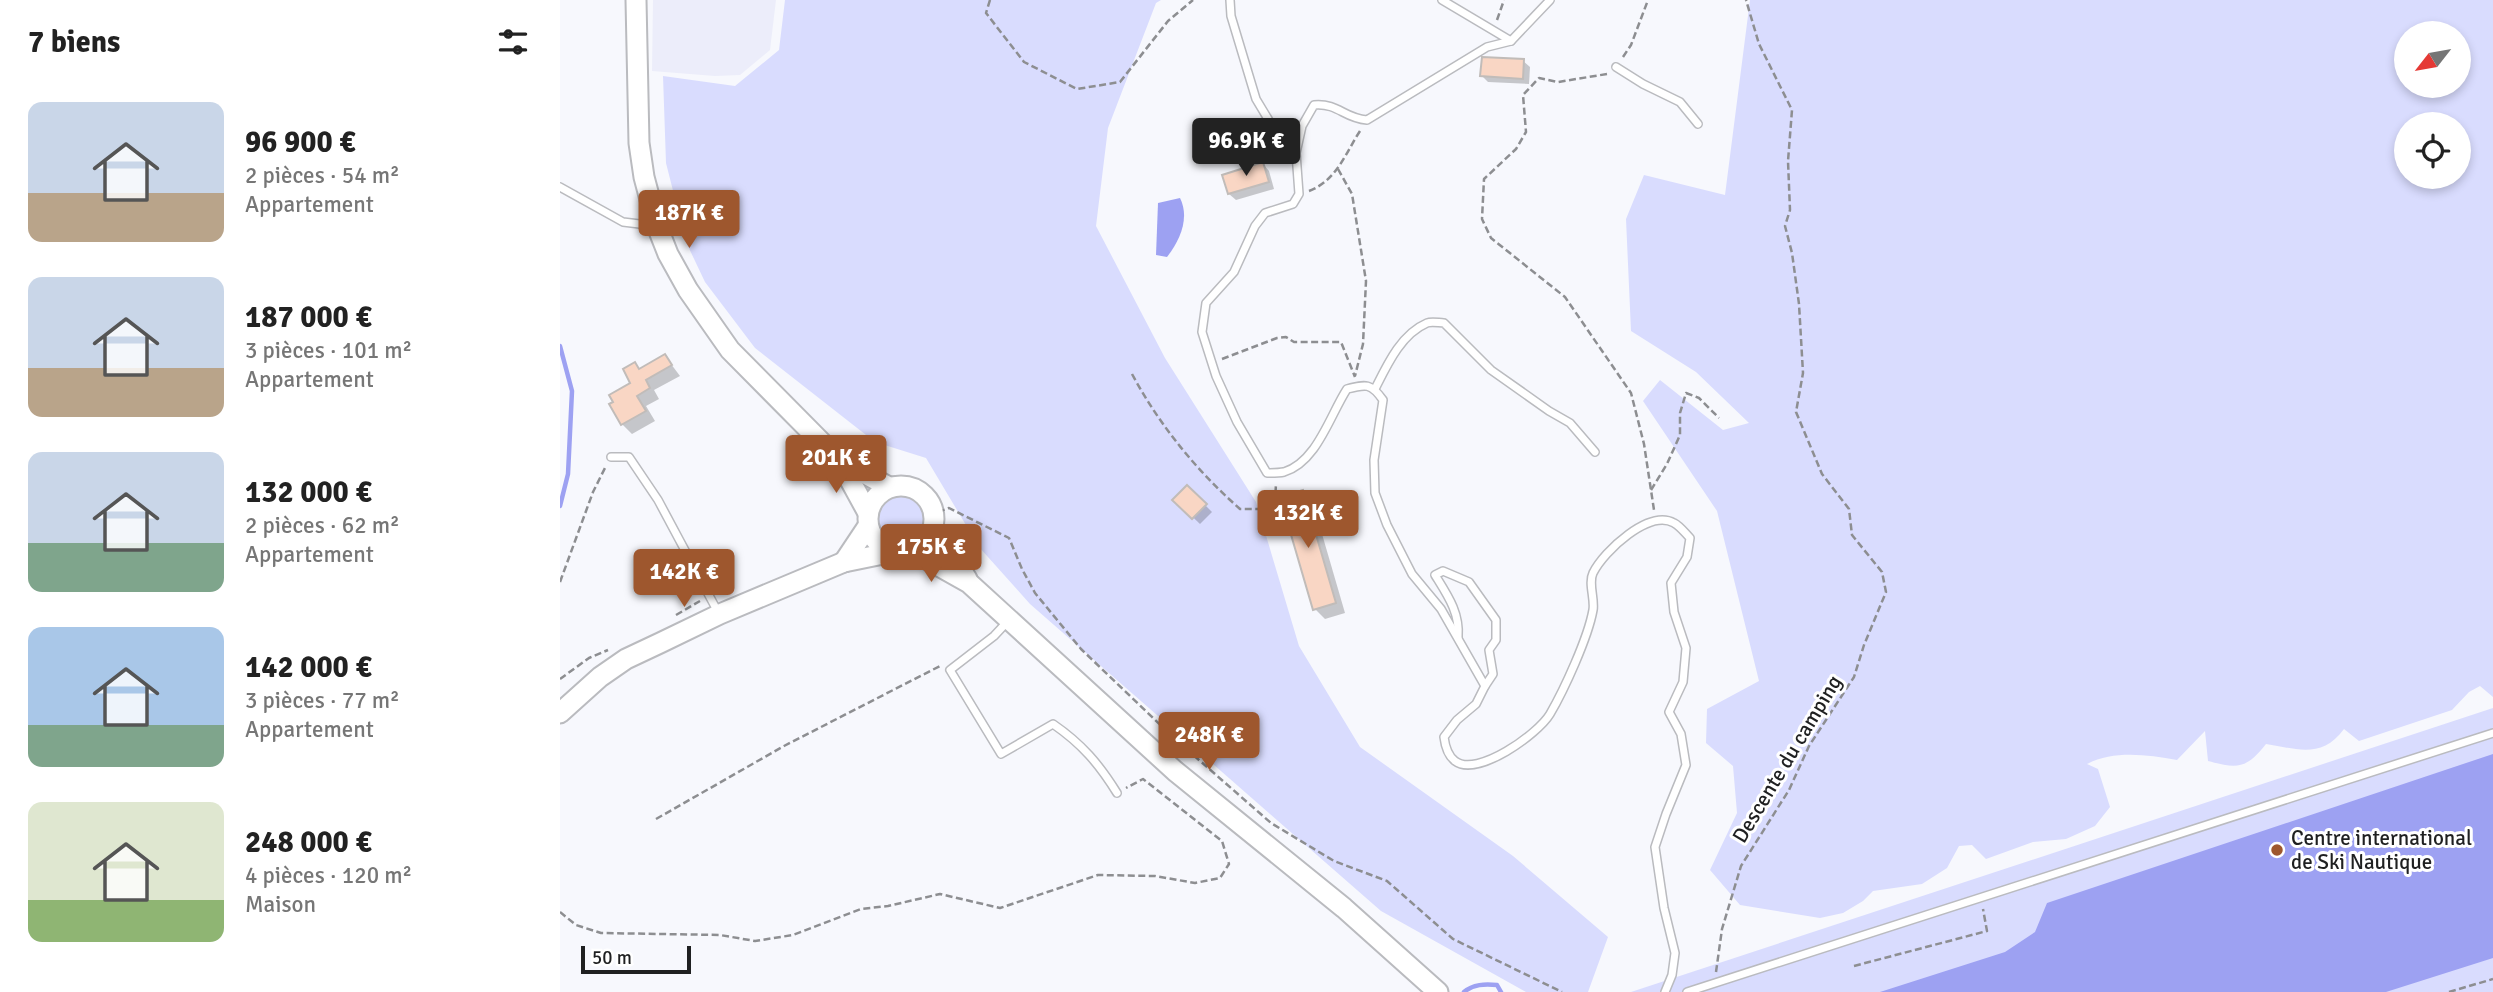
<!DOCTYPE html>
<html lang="fr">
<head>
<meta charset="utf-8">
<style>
	body { margin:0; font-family:Signika,sans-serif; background:#f2f2f2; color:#222; height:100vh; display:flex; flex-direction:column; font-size:26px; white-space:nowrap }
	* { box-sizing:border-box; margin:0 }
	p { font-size:23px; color:#767676 }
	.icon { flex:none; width:38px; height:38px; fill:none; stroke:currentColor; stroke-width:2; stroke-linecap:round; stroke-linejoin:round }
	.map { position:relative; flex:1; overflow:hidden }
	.details { display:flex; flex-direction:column; background:#fff; width:560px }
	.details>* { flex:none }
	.needle { width:46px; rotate:239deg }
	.controls { position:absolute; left:1834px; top:21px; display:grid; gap:14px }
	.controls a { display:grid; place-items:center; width:77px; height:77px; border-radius:50%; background:#fff; box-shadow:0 4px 10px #0003; font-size:35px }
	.scale { position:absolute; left:21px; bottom:18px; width:110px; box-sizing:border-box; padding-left:7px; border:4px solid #1f2021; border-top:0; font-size:19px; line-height:24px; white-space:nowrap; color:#1f2021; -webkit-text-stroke:5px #fff; paint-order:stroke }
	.price { position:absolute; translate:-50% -60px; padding:0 16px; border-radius:7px; background:#9e572e; color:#fff; font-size:23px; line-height:46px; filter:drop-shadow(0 2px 4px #0008) }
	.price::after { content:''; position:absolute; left:50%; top:42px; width:21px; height:16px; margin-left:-10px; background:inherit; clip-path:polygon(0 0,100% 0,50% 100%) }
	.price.current { background:#222; color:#fff }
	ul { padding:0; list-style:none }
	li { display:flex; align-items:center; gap:21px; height:175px; padding:0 28px }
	li span { display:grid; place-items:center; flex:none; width:196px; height:140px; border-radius:14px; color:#555 }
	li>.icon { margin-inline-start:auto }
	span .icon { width:84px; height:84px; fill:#fffc; stroke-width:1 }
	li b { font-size:30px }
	h2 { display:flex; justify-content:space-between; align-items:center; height:84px; padding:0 28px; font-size:30px }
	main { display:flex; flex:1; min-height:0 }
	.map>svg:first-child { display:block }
	.built { fill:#ecedfa }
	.green { fill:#d9dcfe; fill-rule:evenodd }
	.water { fill:#9da1f2 }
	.shadow { fill:#0003 }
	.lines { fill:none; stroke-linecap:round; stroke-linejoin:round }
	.stream { stroke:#9da1f2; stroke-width:4.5 }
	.building { fill:#f9d6c4; stroke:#c1bcb9; stroke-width:2 }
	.service-casing { stroke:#babbbf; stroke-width:10 }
	.secondary-casing { stroke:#babbbf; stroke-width:23 }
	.path { stroke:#8d8e91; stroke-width:2.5; stroke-dasharray:7 3.5; stroke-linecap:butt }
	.service { stroke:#fff; stroke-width:7 }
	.secondary { stroke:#fff; stroke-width:19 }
	.poi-dot { fill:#9e572e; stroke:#fff; stroke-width:2.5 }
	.labels { text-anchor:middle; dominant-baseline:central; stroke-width:6; stroke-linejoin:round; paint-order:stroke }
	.street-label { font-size:21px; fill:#1f2021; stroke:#fff }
	.poi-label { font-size:21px; fill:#1f2021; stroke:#fff; text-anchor:start }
</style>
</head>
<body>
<main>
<section class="details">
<h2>7 biens<svg class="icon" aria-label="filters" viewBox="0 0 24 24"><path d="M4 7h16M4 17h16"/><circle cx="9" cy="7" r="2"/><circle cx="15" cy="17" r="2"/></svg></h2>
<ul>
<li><span style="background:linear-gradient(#c9d6e8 65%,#b9a48a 0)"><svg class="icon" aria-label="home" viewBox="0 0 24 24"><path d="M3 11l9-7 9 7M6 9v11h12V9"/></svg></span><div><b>96 900 €</b><p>2 pièces · 54 m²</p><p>Appartement</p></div></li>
<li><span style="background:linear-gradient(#c9d6e8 65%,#b9a48a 0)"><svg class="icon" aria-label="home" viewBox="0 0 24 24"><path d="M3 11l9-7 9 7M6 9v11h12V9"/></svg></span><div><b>187 000 €</b><p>3 pièces · 101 m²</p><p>Appartement</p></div></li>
<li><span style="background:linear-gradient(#c9d6e8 65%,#7fa58c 0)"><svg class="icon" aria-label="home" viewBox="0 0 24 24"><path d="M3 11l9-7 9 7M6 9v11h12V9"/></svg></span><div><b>132 000 €</b><p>2 pièces · 62 m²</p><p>Appartement</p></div></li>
<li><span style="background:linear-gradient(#a9c7e8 70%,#7fa58c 0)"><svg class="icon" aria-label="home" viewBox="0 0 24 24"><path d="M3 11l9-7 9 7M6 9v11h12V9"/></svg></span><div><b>142 000 €</b><p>3 pièces · 77 m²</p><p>Appartement</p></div></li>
<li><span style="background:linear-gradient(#dfe7d0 70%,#8fb573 0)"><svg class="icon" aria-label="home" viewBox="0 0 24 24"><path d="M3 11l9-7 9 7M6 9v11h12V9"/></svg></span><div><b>248 000 €</b><p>4 pièces · 120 m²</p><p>Maison</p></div></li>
</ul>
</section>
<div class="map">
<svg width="1933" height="992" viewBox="0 0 1933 992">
	<rect width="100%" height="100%" fill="#f7f8fd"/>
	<!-- built -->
	<path class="built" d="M93,0H216L210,50L180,75L155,76L92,71Z"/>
	<!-- green -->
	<g class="green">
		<path d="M225,0H601L596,3L548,128L536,226L605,358L696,502L739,646L800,747L953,856L1048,937L1028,992H966L821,911L470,604L419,547L366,458L315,442L195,348L145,282L126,242L106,163L103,76L175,86L219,50Z"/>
		<path d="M1190,0H1933V697L1920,686L1909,692L1892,710L1799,741L1784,729C1762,759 1737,749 1706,744C1686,769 1678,769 1648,761L1645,731L1617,760C1587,755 1555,750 1527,764L1538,769L1550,807L1535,826L1506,839L1473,842L1426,859L1412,845L1399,846L1387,868L1362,884L1313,891L1303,901L1283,913L1260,918L1180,905L1150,870L1177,813L1173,766L1146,743L1147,709L1199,681L1157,511L1083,401L1100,380L1163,430L1189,423L1136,372L1071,331L1066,219L1084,175L1165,195ZM1899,33V86H1846V33ZM1899,124V177H1846V124Z"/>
		<circle cx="341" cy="519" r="25"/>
		<path d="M1933,708V992H1071Z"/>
	</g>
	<!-- water -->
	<g class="water">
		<path d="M620,198C630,218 620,240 607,257L596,255L598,203Z"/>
		<path d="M1933,754V958L1826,992H1320L1445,952L1475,932L1487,903Z"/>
	</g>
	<!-- shadow -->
	<g class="shadow">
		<path d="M963,61L970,67L969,84L928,82L922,76Z"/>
		<path d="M703,164L709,171L714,189L676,200L669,194Z"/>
		<path d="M105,356L120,376L94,390L99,399L86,406L95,421L72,434L62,424L73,383L75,364L81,370Z"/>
		<path d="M627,487L652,512L640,524L615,500Z"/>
		<path d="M742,492L753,503L785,613L765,619L755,609Z"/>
	</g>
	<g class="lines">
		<!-- stream -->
		<g class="stream">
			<path d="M0,346L12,391L8,474L0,506"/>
			<path d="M904,992C913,984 925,984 937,985L941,992"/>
		</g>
	</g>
	<!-- building -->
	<g class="building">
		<path d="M922,57L964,59L963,79L920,76Z"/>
		<path d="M703,162L709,182L668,194L662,175Z"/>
		<path d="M105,354L112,365L86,380L90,388L77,396L86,411L61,425L49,404L53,402L49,395L70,383L63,369L75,362L79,369Z"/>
		<path d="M627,485L647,504L632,519L612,500Z"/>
		<path d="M743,490L776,603L753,610L720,497Z"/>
	</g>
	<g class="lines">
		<defs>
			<g id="service">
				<path d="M670,0L671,16L696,99L726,149L736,156"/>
				<path d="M882,0L951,41"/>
				<path d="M990,0L951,41L927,47L807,120C783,118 779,103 754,105L742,126L736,153L739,194L733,204L705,213L695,226L674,272L646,303L642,332L656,376L677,422L707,473C712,473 719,473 724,472C757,462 770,415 787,389C806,384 811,383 823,400L814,460L815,493L827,525L852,574L881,609L925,686L916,704L897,720L884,737C885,745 887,755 895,761C917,778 978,734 990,714C1004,690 1028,638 1033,610C1035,599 1028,583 1033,573C1044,551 1089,509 1114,523C1120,526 1125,533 1130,538L1127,557L1111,583L1114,612L1126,648L1123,682L1109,712L1121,734L1126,765L1106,814L1095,847L1104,908L1115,953L1112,975L1105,992"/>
				<path d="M1056,67L1083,84L1120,102L1138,124"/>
				<path d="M0,187L63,222L96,226"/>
				<path d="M815,389C827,365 841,334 867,323C872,321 879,323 884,323L931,370L989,411L1010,423L1035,452"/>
				<path d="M51,457H69L98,500L159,614"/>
				<path d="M448,621L434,636L390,670L441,754L493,724C522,744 539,764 557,793"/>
				<path d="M898,637C900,613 888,596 875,575L883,571L909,582L936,620V640L929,650L933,674L925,686"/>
				<path d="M1127,992L1933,733"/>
			</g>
			<g id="secondary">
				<path d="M76,0L79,143L84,177L97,226L108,254L128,290L170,350L278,459L329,487"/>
				<path d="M279,460L308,513"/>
				<circle cx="341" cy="519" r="33"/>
				<path d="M374,528L407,579"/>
				<path d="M352,551L409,583L615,771L784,908L878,992"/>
				<path d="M284,562L308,526"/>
				<path d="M0,713L40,677L66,659L100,643L160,614L284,562L333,552"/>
			</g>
		</defs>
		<!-- service casing -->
		<use href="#service" class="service-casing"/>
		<!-- secondary casing -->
		<use href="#secondary" class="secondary-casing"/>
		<!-- path -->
		<g class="path">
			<path d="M430,0L426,13L464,62L517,89L560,82L608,21L633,0"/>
			<path d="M937,20L944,0"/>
			<path d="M1063,57L1071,45L1088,0"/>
			<path d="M1047,74L998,82L979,78L963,95L966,132L956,149L924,179L922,219L931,238L1005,297L1071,393L1084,444L1094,510"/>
			<path d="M778,169L792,194L806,281L803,344L795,376"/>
			<path d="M749,191C777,180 785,154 800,131"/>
			<path d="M662,359L717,338L726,337L734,342H781L795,377"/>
			<path d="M572,374C600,426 636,470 680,509H704L715,504L716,483"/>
			<path d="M1091,490L1107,464L1120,435V413L1126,393L1139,398L1159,418"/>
			<path d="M378,512L389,508L449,538L462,569L475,593L521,649L615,739L711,823L774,861L827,881L893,939L1002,992"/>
			<path d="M0,582L33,492L46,466"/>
			<path d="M116,615L140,601"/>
			<path d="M0,679L29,658L48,650"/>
			<path d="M96,819L224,746L380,666"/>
			<path d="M0,912L16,925L41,933L160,935L195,941L233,935L301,909L328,906L380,894L440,908L538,875L595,876L635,883L660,878L669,864L662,841L583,779L566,788"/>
			<path d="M1294,966L1427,931L1423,909"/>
			<path d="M1156,972L1162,929L1181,866L1229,790L1249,746L1294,677L1304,645L1326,592L1322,572L1292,535L1289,509L1262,474L1236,412L1243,373L1239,304L1232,253L1225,226L1230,210L1228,161L1232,110L1199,44L1186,0"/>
			<path d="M1889,992L1933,979"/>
		</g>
		<!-- service -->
		<use href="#service" class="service"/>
		<!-- secondary -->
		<use href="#secondary" class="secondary"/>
	</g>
	<!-- markers -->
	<circle class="poi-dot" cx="1717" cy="850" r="7"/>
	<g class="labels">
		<!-- street labels -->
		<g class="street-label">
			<text transform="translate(1227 759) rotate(-59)">Descente du camping</text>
		</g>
		<!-- poi labels -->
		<g class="poi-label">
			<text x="1731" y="838">Centre international<tspan x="1731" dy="24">de Ski Nautique</tspan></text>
		</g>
	</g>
</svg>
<div class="controls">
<a><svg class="needle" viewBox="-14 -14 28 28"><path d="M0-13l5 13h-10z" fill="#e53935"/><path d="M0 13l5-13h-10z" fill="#767676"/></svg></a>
<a><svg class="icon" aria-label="locate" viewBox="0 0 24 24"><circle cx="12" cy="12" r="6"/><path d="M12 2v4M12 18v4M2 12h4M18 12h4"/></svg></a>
</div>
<div class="scale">50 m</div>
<b class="price current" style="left:686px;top:178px">96.9K €</b>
<b class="price" style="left:129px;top:250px">187K €</b>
<b class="price" style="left:276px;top:495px">201K €</b>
<b class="price" style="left:748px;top:550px">132K €</b>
<b class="price" style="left:371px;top:584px">175K €</b>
<b class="price" style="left:124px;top:609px">142K €</b>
<b class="price" style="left:649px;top:772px">248K €</b>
</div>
</main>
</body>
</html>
